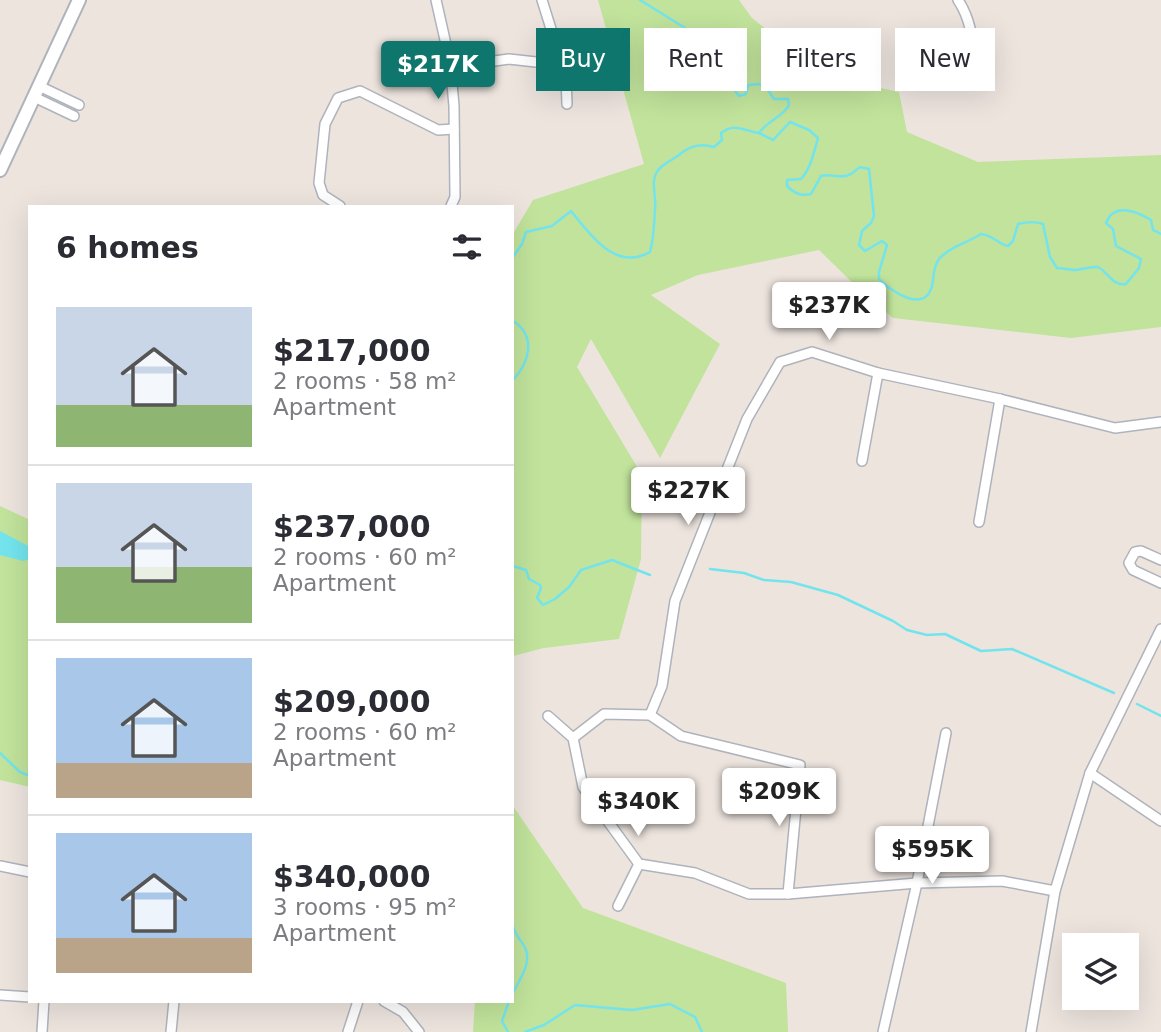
<!DOCTYPE html>
<html lang="en">
<head>
<meta charset="utf-8">
<style>
	body { margin:0; font-family:"DejaVu Sans",sans-serif; background:#f7f7f7; color:#2b2b33; height:100vh; display:flex; flex-direction:column; font-size:26px; white-space:nowrap }
	* { box-sizing:border-box; margin:0 }
	p { font-size:23px; color:#7c7c81 }
	.icon { flex:none; width:38px; height:38px; fill:none; stroke:currentColor; stroke-width:2; stroke-linecap:round; stroke-linejoin:round }
	.map { position:relative; flex:1; overflow:hidden }
	.side { position:absolute; left:28px; top:205px; width:486px; height:798px; display:flex; flex-direction:column; background:#fff; border-radius:0px; box-shadow:0 7px 28px #0002 }
	.side>* { flex:none }
	.guide { position:absolute; left:536px; top:28px; width:520px; height:63px; display:flex; gap:14px }
	.tools { position:absolute; left:1062px; top:933px; display:grid; gap:14px }
	.tools a { display:grid; place-items:center; width:77px; height:77px; border-radius:0px; background:#fff; box-shadow:0 7px 28px #0002; font-size:35px }
	.price { position:absolute; translate:-50% -60px; padding:0 16px; border-radius:7px; background:#fff; color:#222; font-size:23px; line-height:46px; filter:drop-shadow(0 2px 4px #0008) }
	.price::after { content:''; position:absolute; left:50%; top:42px; width:21px; height:16px; margin-left:-10px; background:inherit; clip-path:polygon(0 0,100% 0,50% 100%) }
	.price.on { background:#0f766e; color:#fff }
	ul { padding:0; list-style:none }
	li { display:flex; align-items:center; gap:21px; height:175px; padding:0 28px }
	li+li { border-top:2px solid #e1e1e2 }
	li span { display:grid; place-items:center; flex:none; width:196px; height:140px; border-radius:0px; color:#555 }
	li>.icon { margin-inline-start:auto }
	span .icon { width:84px; height:84px; fill:#fffc; stroke-width:1 }
	li b { font-size:30px }
	h2 { display:flex; justify-content:space-between; align-items:center; height:84px; padding:0 28px; font-size:30px }
	.chip { padding:0 24px; border-radius:0px; background:#fff; box-shadow:0 7px 28px #0002; font-size:24px; line-height:63px }
	.chip.on { background:#0f766e; color:#fff }
	.map>svg:first-child { display:block }
	.green { fill:#c1e39b }
	.water { fill:#73e4ed }
	.lines { fill:none; stroke-linecap:round; stroke-linejoin:round }
	.stream { stroke:#73e4ed; stroke-width:2.5 }
	.minor-casing { stroke:#aeb3bc; stroke-width:12 }
	.secondary-casing { stroke:#aeb3bc; stroke-width:16 }
	.minor { stroke:#fff; stroke-width:9 }
	.secondary { stroke:#fff; stroke-width:12 }
</style>
</head>
<body>
<div class="map">
<svg width="1161" height="1032" viewBox="0 0 1161 1032">
	<rect width="100%" height="100%" fill="#ede4de"/>
	<!-- green -->
	<g class="green">
		<path d="M598,0H739L752,18L825,76L899,92L907,132L978,162L1161,155V327L1071,338L893,318L861,291L819,250L698,275L651,295L720,344L660,458L591,339L577,367L642,475L641,559L619,639L544,648L513,656V234L533,200L644,164Z"/>
		<path d="M0,506L30,520V787L0,780Z"/>
		<path d="M513,806L583,908L786,983L788,1032H473L475,1001H513Z"/>
	</g>
	<!-- water -->
	<path class="water" d="M0,531L30,547V559L23,561L0,555Z"/>
	<g class="lines">
		<!-- stream -->
		<g class="stream">
			<path d="M759,133L773,140L790,122L809,130L818,138C814,152 811,168 801,179L787,180V186C795,194 801,196 811,194L821,176C831,173 841,180 851,174C854,172 857,169 860,167L869,169L874,216L871,223L862,231L859,245L865,251L882,241L887,245L879,272V279C889,290 925,315 932,286C934,276 933,267 939,259C951,246 967,243 981,234C993,235 998,244 1008,246L1013,241L1018,224C1026,222 1035,221 1043,224L1050,257L1057,268C1064,268 1069,270 1075,270C1082,270 1089,266 1098,267C1109,273 1112,286 1126,284L1139,268L1141,259L1116,246L1113,229L1106,223C1114,202 1136,211 1151,220L1153,230L1161,234"/>
			<path d="M513,257L522,244L526,232L552,226L571,211C590,234 615,272 650,252C654,238 654,224 655,209C657,195 648,179 661,167C666,163 673,159 679,155C689,146 701,143 714,147L722,140L721,133C735,122 744,131 759,133C767,121 783,117 789,105L788,99H774L768,90L759,84L748,85L746,94L739,96L731,86L725,73L735,45L723,35L698,36L640,0"/>
			<path d="M513,321C537,336 529,363 513,380"/>
			<path d="M513,566L526,570L529,579L540,585L541,588L537,598L543,605L555,599L569,587L581,570L612,560L650,575"/>
			<path d="M710,569L744,573L764,580L791,582L838,595L893,621L907,630L927,635L945,634L981,651L1012,649L1114,693"/>
			<path d="M1137,704L1161,716"/>
			<path d="M0,753L20,772L30,776"/>
			<path d="M513,925C514,935 522,940 526,950C531,965 519,980 513,993"/>
			<path d="M508,1032L502,1021L509,1001"/>
			<path d="M525,1032L544,1025L575,1005L632,1010L670,1004L695,1017L702,1032"/>
		</g>
		<defs>
			<g id="minor">
				<path d="M436,0L450,62L454,106L455,197L451,206"/>
				<path d="M542,0L566,77L567,104"/>
				<path d="M958,0C972,21 973,44 976,69"/>
				<path d="M450,67L509,59L563,65"/>
				<path d="M39,86L79,105"/>
				<path d="M34,97L74,116"/>
				<path d="M340,206L323,195L319,183L325,124L338,98L360,91L438,130L454,129"/>
				<path d="M862,461L878,373"/>
				<path d="M979,522L1000,399"/>
				<path d="M1161,560L1141,551L1135,552L1129,563L1133,570L1161,583"/>
				<path d="M650,715L662,686L675,601L747,419L780,362L812,352L878,373L1000,399L1115,428L1161,422"/>
				<path d="M548,716L573,738L583,787L639,864L695,873L749,894H788L917,883L1002,881L1055,891"/>
				<path d="M573,738L604,714L650,715L681,736L800,765L788,894"/>
				<path d="M1090,773L1161,821"/>
				<path d="M0,866L30,872"/>
				<path d="M618,906L639,864"/>
				<path d="M0,995L30,997"/>
				<path d="M384,1001L403,1012L419,1032"/>
				<path d="M42,1032L44,1001"/>
				<path d="M171,1032L174,1001"/>
				<path d="M348,1032L358,1001"/>
				<path d="M883,1032L917,883L946,733"/>
				<path d="M1031,1032L1055,891L1090,773L1161,629"/>
			</g>
			<path id="secondary" d="M0,170L79,0"/>
		</defs>
		<!-- minor casing -->
		<use href="#minor" class="minor-casing"/>
		<!-- secondary casing -->
		<use href="#secondary" class="secondary-casing"/>
		<!-- minor -->
		<use href="#minor" class="minor"/>
		<!-- secondary -->
		<use href="#secondary" class="secondary"/>
	</g>
</svg>
<div class="tools">
<a><svg class="icon" aria-label="layers" viewBox="0 0 24 24"><path d="M12 4l9 5-9 5-9-5zM3 14l9 5 9-5"/></svg></a>
</div>
<b class="price on" style="left:438px;top:101px">$217K</b>
<b class="price" style="left:829px;top:342px">$237K</b>
<b class="price" style="left:688px;top:527px">$227K</b>
<b class="price" style="left:779px;top:828px">$209K</b>
<b class="price" style="left:638px;top:838px">$340K</b>
<b class="price" style="left:932px;top:886px">$595K</b>
<div class="guide">
<a class="chip on">Buy</a>
<a class="chip">Rent</a>
<a class="chip">Filters</a>
<a class="chip">New</a>
</div>
<section class="side">
<h2>6 homes<svg class="icon" aria-label="filters" viewBox="0 0 24 24"><path d="M4 7h16M4 17h16"/><circle cx="9" cy="7" r="2"/><circle cx="15" cy="17" r="2"/></svg></h2>
<ul>
<li><span style="background:linear-gradient(#c9d6e8 70%,#8fb573 0)"><svg class="icon" aria-label="home" viewBox="0 0 24 24"><path d="M3 11l9-7 9 7M6 9v11h12V9"/></svg></span><div><b>$217,000</b><p>2 rooms · 58 m²</p><p>Apartment</p></div></li>
<li><span style="background:linear-gradient(#c9d6e8 60%,#8fb573 0)"><svg class="icon" aria-label="home" viewBox="0 0 24 24"><path d="M3 11l9-7 9 7M6 9v11h12V9"/></svg></span><div><b>$237,000</b><p>2 rooms · 60 m²</p><p>Apartment</p></div></li>
<li><span style="background:linear-gradient(#a9c7e8 75%,#b9a48a 0)"><svg class="icon" aria-label="home" viewBox="0 0 24 24"><path d="M3 11l9-7 9 7M6 9v11h12V9"/></svg></span><div><b>$209,000</b><p>2 rooms · 60 m²</p><p>Apartment</p></div></li>
<li><span style="background:linear-gradient(#a9c7e8 75%,#b9a48a 0)"><svg class="icon" aria-label="home" viewBox="0 0 24 24"><path d="M3 11l9-7 9 7M6 9v11h12V9"/></svg></span><div><b>$340,000</b><p>3 rooms · 95 m²</p><p>Apartment</p></div></li>
</ul>
</section>
</div>
</body>
</html>
